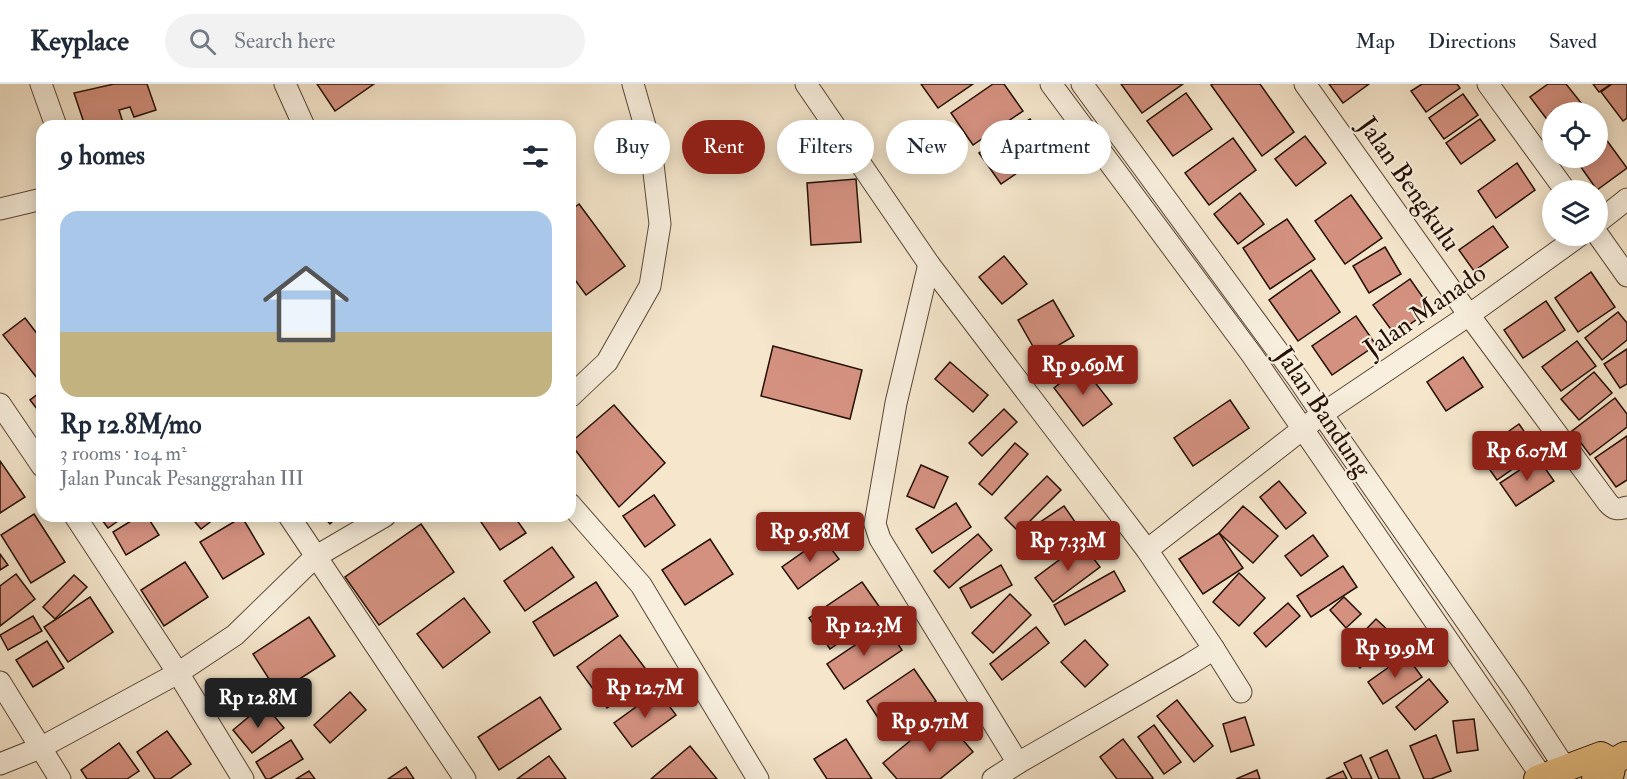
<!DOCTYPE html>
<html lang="en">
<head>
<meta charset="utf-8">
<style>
	body { margin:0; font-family:"IM FELL Double Pica",serif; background:#f2f2f3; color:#1f2937; height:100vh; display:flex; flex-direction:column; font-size:22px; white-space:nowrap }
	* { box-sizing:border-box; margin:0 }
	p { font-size:20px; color:#747a83 }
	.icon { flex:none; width:33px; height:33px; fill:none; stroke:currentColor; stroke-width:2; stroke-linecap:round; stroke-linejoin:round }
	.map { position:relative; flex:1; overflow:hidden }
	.sheet { position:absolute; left:36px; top:36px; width:540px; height:402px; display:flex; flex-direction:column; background:#fff; border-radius:18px; box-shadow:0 3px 15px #0003 }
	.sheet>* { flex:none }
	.hud { position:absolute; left:594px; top:36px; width:570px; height:54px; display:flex; gap:12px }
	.controls { position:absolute; left:1542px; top:18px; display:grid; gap:12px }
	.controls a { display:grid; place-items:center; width:66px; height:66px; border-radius:50%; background:#fff; box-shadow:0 3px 15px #0003; font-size:30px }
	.price { position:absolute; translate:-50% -51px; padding:0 14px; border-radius:6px; background:#8f2418; color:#fff; font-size:20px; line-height:39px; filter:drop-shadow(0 2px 3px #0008) }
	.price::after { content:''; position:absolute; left:50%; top:36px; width:18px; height:14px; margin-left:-9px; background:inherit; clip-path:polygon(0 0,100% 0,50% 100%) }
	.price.current { background:#222; color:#fff }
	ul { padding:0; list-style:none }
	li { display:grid; align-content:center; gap:12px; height:318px; padding:0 24px }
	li+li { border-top:2px solid #e0e1e3 }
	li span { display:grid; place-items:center; height:186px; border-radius:18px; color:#555 }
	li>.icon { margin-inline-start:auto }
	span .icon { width:108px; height:108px; fill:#fffc; stroke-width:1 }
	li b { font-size:26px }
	h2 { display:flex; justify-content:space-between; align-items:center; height:72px; padding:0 24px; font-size:26px }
	.pill { padding:0 21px; border-radius:27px; background:#fff; box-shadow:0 3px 15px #0003; font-size:21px; line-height:54px }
	.pill.current { background:#8f2418; color:#fff }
	header { display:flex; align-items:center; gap:36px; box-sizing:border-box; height:84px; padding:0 30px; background:#fff; border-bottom:2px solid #e0e1e3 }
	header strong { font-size:28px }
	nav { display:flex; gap:33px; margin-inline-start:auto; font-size:21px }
	.search { width:420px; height:54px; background:#f2f2f3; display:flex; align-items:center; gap:15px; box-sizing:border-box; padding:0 21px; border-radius:33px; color:#747a83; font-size:22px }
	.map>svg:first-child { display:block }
	.building { fill:#d49180; stroke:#251005; stroke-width:1.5 }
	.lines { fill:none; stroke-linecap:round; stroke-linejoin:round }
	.minor-casing { stroke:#594637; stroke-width:23 }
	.major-casing { stroke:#251005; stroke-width:28 }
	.minor { stroke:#f8efde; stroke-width:21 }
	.major { stroke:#eac386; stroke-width:26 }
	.labels { text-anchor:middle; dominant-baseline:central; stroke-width:4.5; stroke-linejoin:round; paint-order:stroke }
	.street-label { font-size:26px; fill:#251005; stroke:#f8efde }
</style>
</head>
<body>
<header>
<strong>Keyplace</strong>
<div class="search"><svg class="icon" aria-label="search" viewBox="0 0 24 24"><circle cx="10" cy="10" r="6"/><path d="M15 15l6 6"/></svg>Search here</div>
<nav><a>Map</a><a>Directions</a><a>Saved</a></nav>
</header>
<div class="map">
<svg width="1627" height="695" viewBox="0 0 1627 695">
	<rect width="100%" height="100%" fill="#f5e6cc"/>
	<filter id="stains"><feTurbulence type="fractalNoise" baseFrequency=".00333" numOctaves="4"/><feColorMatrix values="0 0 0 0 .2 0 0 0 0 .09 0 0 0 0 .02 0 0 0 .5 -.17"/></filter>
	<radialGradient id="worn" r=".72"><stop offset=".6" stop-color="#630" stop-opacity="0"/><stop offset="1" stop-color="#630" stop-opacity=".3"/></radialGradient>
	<!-- building -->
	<g class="building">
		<path d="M114,0H147L156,26L134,33L130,23L119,26L124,42H85L74,9Z"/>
		<path d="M317,0H374L335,27Z"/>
		<path d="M921,0H973L938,24Z"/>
		<path d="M993,0H1004L1023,27L973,61L951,29Z"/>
		<path d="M1121,0H1183L1142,29Z"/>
		<path d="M1213,0H1260L1294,48L1262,72L1211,1Z"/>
		<path d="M1329,0H1369L1343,19Z"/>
		<path d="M1422,0H1457L1460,4L1426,28L1411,7Z"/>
		<path d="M1548,0H1566L1582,20L1570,28H1552V42L1530,13Z"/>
		<path d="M1593,0H1611L1599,8Z"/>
		<path d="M1612,0H1627V34L1623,37L1601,8Z"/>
		<path d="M1186,9L1212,45L1173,72L1147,37Z"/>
		<path d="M1463,10L1478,31L1444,55L1429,34Z"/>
		<path d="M1584,21L1590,28H1574Z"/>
		<path d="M1030,35L1051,66L1001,100L979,69Z"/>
		<path d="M1480,35L1495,56L1461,80L1446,59Z"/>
		<path d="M1598,39L1606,50L1598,56Z"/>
		<path d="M1305,52L1326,79L1296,102L1275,75Z"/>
		<path d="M1233,54L1256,86L1209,121L1185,89Z"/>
		<path d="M1605,54L1627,84L1597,106L1576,76L1580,74H1598V60Z"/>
		<path d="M1517,79L1535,106L1496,134L1478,107Z"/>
		<path d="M856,95L861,158L811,161L807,99Z"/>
		<path d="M1240,109L1264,140L1238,160L1214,130Z"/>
		<path d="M1351,111L1382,154L1345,180L1315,137Z"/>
		<path d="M579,120L625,182L586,211L570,189V127Z"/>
		<path d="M1287,135L1315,175L1270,205L1243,164Z"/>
		<path d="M1493,142L1508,163L1474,187L1459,166Z"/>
		<path d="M1385,163L1401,190L1369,209L1353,182Z"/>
		<path d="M1004,172L1027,200L1002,220L979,193Z"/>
		<path d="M1311,186L1340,228L1298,257L1269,216Z"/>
		<path d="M1591,188L1615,223L1578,248L1555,214Z"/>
		<path d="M1410,195L1431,225L1395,251L1373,221Z"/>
		<path d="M1053,216L1074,252L1039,273L1018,236Z"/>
		<path d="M1546,217L1565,246L1523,274L1504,246Z"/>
		<path d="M1618,228L1627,239V256L1602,276L1585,254Z"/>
		<path d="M1356,232L1376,261L1332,291L1312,262Z"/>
		<path d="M25,234L42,256V290L37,294L3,251Z"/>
		<path d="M1577,257L1596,282L1561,307L1542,283Z"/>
		<path d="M773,262L862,286L850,335L761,312Z"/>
		<path d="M1627,265V300L1620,304L1604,280Z"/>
		<path d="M1463,273L1483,303L1446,327L1427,298Z"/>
		<path d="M950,278L988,311L973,328L935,295Z"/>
		<path d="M1082,282L1112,320L1083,342L1054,304Z"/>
		<path d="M1594,288L1612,309L1579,336L1561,315Z"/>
		<path d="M42,307V329L41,330L30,316Z"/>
		<path d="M1615,314L1627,330V343L1590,371L1572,347Z"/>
		<path d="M1230,316L1249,344L1193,382L1174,354Z"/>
		<path d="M614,321L665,379L619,423L570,359Z"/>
		<path d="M1004,325L1017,338L982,372L969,359Z"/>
		<path d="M1519,340L1538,367L1497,396L1478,369Z"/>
		<path d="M1627,352V396L1616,403L1595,374Z"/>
		<path d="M1015,359L1028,370L992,411L979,400Z"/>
		<path d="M1538,374L1554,397L1516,422L1500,399Z"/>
		<path d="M0,377L25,413L0,429Z"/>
		<path d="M921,381L948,393L934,424L907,412Z"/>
		<path d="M1047,392L1061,406L1019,448L1005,434Z"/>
		<path d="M1279,397L1306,429L1286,445L1260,413Z"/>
		<path d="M654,411L675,441L645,463L623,432Z"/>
		<path d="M956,419L971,443L932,469L916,445Z"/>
		<path d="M1064,422L1078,442L1042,468L1027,447Z"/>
		<path d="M1243,422L1278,452L1253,479L1219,449Z"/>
		<path d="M34,430L65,478L31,499L1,451Z"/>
		<path d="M99,432H125L108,444Z"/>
		<path d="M139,432H147L159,451L126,471L113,448Z"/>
		<path d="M190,432H218L201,445Z"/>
		<path d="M323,432H338L330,440Z"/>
		<path d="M477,432H514L526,449L500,466Z"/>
		<path d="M242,433L264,470L223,495L200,458Z"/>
		<path d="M421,440L454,488L379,541L345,493Z"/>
		<path d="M1219,449L1243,484L1203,510L1179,475Z"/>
		<path d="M978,450L992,466L949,504L934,487Z"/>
		<path d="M1313,451L1328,472L1301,492L1285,472Z"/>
		<path d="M823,454L839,475L798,505L782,483Z"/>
		<path d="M710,455L733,490L685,521L662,486Z"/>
		<path d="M1082,459L1100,483L1053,518L1035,494Z"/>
		<path d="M552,463L574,493L525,527L504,497Z"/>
		<path d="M0,470L8,481L0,486Z"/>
		<path d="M185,478L208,513L164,542L141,506Z"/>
		<path d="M1001,481L1012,501L971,524L960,504Z"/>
		<path d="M1343,482L1357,503L1311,533L1297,512Z"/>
		<path d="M1114,487L1125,507L1065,541L1054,521Z"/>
		<path d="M1239,489L1265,514L1239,542L1213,518Z"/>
		<path d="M16,490L35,515L0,542V502Z"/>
		<path d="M74,491L87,503L55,535L43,523Z"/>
		<path d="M596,498L618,532L554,572L533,538Z"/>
		<path d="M862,498L883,528L830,565L809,534Z"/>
		<path d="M1010,510L1031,531L993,569L972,549Z"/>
		<path d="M90,513L113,548L68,578L44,543Z"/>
		<path d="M1344,513L1361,530L1346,544L1330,526Z"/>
		<path d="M464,514L490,548L443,584L417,550Z"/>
		<path d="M1288,519L1300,532L1266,563L1254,549Z"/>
		<path d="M33,532L42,547L8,566L0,551Z"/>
		<path d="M309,533L335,572L278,609L253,570Z"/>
		<path d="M1376,535L1392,550L1360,584L1344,568Z"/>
		<path d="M885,541L902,566L844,605L827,580Z"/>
		<path d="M1036,543L1049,559L1002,596L990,580Z"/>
		<path d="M620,551L651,592L607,624L577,583Z"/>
		<path d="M1085,556L1108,581L1085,603L1061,578Z"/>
		<path d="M47,557L64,584L33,603L16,576Z"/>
		<path d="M1406,571L1422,593L1383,620L1368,598Z"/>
		<path d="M914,585L936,617L888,649L867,617Z"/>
		<path d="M1429,595L1448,618L1415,646L1396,623Z"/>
		<path d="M658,607L676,631L632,663L614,639Z"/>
		<path d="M350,608L366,626L330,659L314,641Z"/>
		<path d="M540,613L561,645L499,686L478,653Z"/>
		<path d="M1177,616L1213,662L1194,678L1157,632Z"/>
		<path d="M264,620L284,644L252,669L233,646Z"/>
		<path d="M942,631L973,668L940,695H897L883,679Z"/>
		<path d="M1245,633L1254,661L1231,668L1223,640Z"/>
		<path d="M1474,635L1478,666L1457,669L1453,637Z"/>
		<path d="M1154,641L1181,678L1164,690L1138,653Z"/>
		<path d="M167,647L191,680L170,695H155L137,668Z"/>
		<path d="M1436,651L1451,687L1431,695H1424L1410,662Z"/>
		<path d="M846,655L872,695H827L814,675Z"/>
		<path d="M1123,655L1153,694V695H1117L1100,673Z"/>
		<path d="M291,656L303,675L270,695H266L256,678Z"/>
		<path d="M119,659L139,687L127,695H87L81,686Z"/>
		<path d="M690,662L717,695H651Z"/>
		<path d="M1387,666L1400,695H1379L1370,674Z"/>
		<path d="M1361,671L1372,695H1352L1344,679Z"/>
		<path d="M549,672L566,695H517Z"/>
		<path d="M406,683L414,695H388Z"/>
		<path d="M1257,686L1260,695H1236Z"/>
		<path d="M309,687L315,695H296Z"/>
		<path d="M1343,687L1347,695H1326Z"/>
	</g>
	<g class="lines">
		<defs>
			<g id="minor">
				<path d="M41,0L56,42"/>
				<path d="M285,0L304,42"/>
				<path d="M806,0L929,180L1147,466L1214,565L1241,608"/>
				<path d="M1051,0L1252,271L1542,693"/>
				<path d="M1082,0L1299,296L1322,330L1517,610L1565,684"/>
				<path d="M1305,0L1469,231L1608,419C1614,426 1618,426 1627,423"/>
				<path d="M1488,0L1565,106"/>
				<path d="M0,125L42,115"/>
				<path d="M1598,138L1627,115"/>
				<path d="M1598,151L1627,192"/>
				<path d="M929,180L896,319L875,440L880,455L1018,679"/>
				<path d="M570,313L607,278L650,202L660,140L651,63L633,0"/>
				<path d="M0,320L42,382"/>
				<path d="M570,420L641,501L758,695"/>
				<path d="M75,432L178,589L243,695"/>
				<path d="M289,432L465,695"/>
				<path d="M1147,466L1322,330L1469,231L1579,152"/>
				<path d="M0,598L60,695"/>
				<path d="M0,680L40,664L178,589L235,551L315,473L385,432"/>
				<path d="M993,695L1018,679L1190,580L1214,565"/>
			</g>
			<g id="major">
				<path d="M1537,695L1601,671L1613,678"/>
				<path d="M1595,695L1611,689L1613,678L1625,671"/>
			</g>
		</defs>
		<!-- minor casing -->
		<use href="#minor" class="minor-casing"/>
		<!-- major casing -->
		<use href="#major" class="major-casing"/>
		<!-- minor -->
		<use href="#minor" class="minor"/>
		<!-- major -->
		<use href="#major" class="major"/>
	</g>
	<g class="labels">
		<!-- street labels -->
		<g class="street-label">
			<text transform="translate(1409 100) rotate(55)">Jalan Bengkulu</text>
			<text transform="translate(1425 227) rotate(-35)">Jalan Manado</text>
			<text transform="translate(1323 328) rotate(56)">Jalan Bandung</text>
		</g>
	</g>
	<rect width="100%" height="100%" filter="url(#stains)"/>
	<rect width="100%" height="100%" fill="url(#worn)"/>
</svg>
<div class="controls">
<a><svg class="icon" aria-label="locate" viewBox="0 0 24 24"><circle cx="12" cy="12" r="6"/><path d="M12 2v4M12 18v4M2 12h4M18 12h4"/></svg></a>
<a><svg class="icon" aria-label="layers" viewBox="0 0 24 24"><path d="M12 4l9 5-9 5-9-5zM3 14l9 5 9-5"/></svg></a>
</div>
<b class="price" style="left:1083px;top:312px">Rp 9.69M</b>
<b class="price" style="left:1527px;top:398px">Rp 6.07M</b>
<b class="price" style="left:810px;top:479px">Rp 9.58M</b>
<b class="price" style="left:1068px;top:488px">Rp 7.33M</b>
<b class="price" style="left:864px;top:573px">Rp 12.3M</b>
<b class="price" style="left:1395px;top:595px">Rp 19.9M</b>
<b class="price" style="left:645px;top:635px">Rp 12.7M</b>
<b class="price current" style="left:258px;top:645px">Rp 12.8M</b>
<b class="price" style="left:930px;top:669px">Rp 9.71M</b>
<div class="hud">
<a class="pill">Buy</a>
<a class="pill current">Rent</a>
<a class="pill">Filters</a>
<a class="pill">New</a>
<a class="pill">Apartment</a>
</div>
<section class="sheet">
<h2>9 homes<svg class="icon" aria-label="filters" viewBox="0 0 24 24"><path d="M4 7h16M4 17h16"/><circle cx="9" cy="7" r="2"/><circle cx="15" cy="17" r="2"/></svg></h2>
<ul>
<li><span style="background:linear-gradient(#a9c7e8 65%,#c2b280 0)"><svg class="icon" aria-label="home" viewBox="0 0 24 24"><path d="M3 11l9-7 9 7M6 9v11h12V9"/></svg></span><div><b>Rp 12.8M/mo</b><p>3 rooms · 104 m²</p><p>Jalan Puncak Pesanggrahan III</p></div></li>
</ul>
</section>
</div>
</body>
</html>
